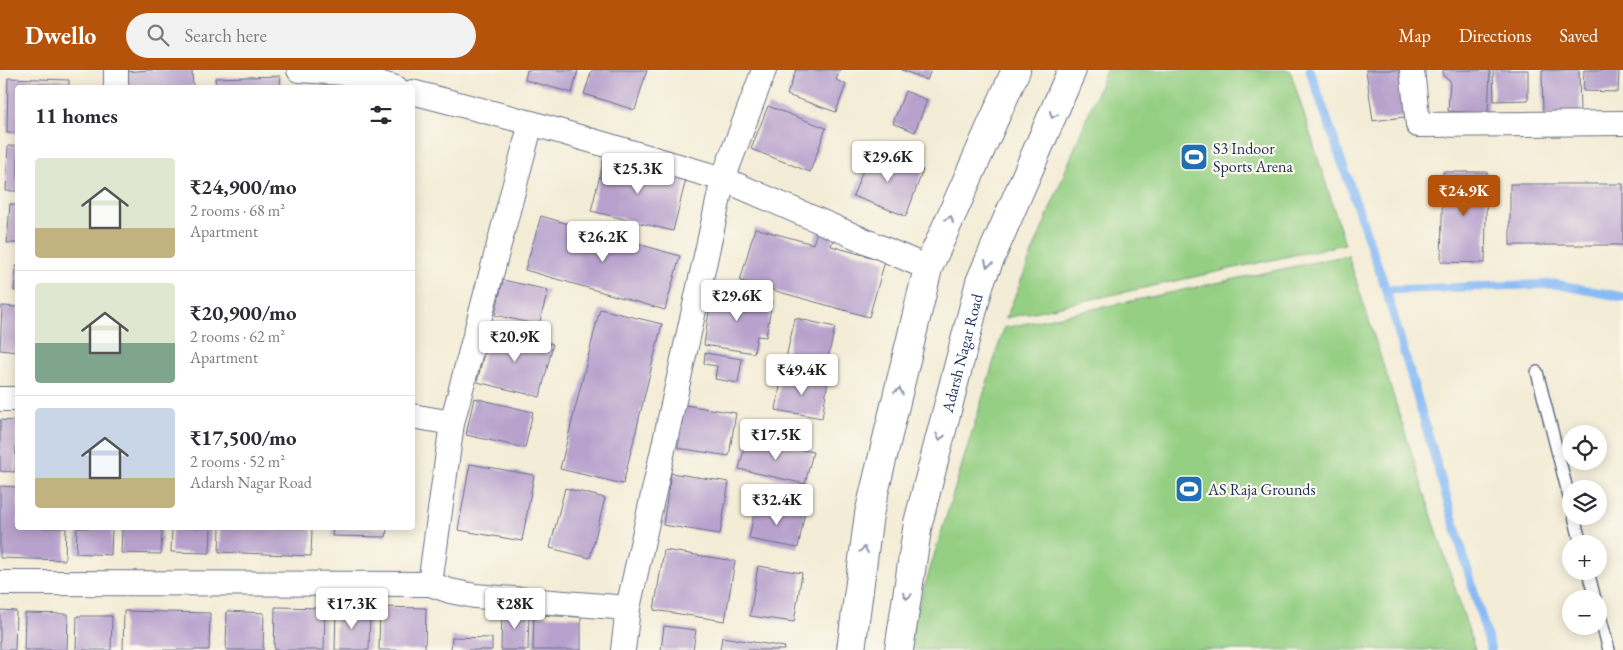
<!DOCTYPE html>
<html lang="en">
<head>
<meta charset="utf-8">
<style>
	body { margin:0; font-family:"EB Garamond",serif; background:#f2f2f3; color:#2b2b33; height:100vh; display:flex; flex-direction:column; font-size:19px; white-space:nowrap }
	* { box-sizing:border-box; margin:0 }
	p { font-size:16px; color:#7c7c81 }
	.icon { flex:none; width:28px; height:28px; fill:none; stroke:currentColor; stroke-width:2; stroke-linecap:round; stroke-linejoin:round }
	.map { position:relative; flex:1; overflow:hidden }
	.details { position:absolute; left:15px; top:15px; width:400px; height:445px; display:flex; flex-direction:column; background:#fff; border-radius:5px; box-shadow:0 2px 12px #0003 }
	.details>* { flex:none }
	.tools { position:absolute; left:1562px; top:355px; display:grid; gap:10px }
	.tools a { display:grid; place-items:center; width:45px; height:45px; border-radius:50%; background:#fff; box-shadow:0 2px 12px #0003; font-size:25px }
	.price { position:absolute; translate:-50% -42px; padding:0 11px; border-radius:5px; background:#fff; color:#222; font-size:16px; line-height:32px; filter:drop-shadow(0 1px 2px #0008) }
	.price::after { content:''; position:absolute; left:50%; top:30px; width:15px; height:11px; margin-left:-8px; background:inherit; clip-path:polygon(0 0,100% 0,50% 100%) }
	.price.on { background:#b45309; color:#fff }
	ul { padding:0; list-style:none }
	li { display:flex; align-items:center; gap:15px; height:125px; padding:0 20px }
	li+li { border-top:1px solid #e1e1e2 }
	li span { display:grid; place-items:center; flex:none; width:140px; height:100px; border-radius:5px; color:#555 }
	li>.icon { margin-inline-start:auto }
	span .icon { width:60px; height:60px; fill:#fffc; stroke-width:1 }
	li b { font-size:21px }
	h2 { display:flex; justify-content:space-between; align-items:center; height:60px; padding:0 20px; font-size:21px }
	header { display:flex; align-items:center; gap:30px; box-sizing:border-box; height:70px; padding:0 25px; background:#b45309; color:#fff }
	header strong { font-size:24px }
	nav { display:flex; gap:28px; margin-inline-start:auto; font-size:18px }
	.search { width:350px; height:45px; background:#f2f2f3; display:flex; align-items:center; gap:12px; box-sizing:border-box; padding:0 18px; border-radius:28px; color:#7c7c81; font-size:19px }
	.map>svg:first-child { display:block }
	.green { fill:#94cf83; stroke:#587f70 }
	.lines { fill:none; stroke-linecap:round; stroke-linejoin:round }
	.stream { stroke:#88bbf6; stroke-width:9 }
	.building { fill:#b8a2cd }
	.service-casing { stroke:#677188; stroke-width:14 }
	.minor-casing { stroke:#677188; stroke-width:26 }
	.secondary-casing { stroke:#677188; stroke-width:30 }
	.service { stroke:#fff; stroke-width:11 }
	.minor { stroke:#fff; stroke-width:24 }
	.secondary { stroke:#fff; stroke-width:28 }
	.oneway { stroke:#8d97ae }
	.labels { text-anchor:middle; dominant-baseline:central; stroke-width:4.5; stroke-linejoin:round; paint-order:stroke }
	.poi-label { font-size:16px; fill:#1b2f5e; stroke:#fbf7ec; text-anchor:start }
	.street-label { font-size:16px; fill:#1b2f5e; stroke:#fbf7ec }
</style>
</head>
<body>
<header>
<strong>Dwello</strong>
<div class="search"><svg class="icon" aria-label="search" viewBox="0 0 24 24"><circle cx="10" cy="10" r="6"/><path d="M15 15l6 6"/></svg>Search here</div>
<nav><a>Map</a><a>Directions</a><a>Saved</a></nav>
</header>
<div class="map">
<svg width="1623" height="580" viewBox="0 0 1623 580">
	<rect width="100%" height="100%" fill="#fbf7ec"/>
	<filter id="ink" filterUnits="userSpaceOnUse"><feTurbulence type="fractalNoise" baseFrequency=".02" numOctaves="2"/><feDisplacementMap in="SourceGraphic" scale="10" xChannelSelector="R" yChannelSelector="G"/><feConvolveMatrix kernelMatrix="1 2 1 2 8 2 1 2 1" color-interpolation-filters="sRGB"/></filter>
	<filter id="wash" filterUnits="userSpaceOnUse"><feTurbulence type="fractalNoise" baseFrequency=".0096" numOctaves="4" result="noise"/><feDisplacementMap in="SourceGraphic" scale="20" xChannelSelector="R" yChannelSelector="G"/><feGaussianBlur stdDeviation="1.12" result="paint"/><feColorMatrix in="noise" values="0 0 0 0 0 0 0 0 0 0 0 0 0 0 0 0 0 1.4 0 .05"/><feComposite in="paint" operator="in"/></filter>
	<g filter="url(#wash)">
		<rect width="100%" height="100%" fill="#f3ecd6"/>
		<!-- green -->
		<g class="green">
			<path d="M1106,0H1290L1345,174L1006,248Z"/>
			<path d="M1348,185L1475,580H905L1004,258Z"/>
		</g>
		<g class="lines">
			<!-- stream -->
			<g class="stream">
				<path d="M1310,0L1386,220L1491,580"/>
				<path d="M1386,220L1555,214L1623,227"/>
			</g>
		</g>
		<g id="blocks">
			<!-- building -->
			<g class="building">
				<path d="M150,0H192L193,18H124L123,2Z"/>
				<path d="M527,0H578L572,23L525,10Z"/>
				<path d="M592,0H647L635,40L584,24Z"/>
				<path d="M796,0H840L836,10L846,14L836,42L787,25Z"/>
				<path d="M902,0H931L927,10Z"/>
				<path d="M1366,0H1406L1412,46L1373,51Z"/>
				<path d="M1443,0H1490L1488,43L1448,41L1450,10L1443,6Z"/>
				<path d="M1493,0H1528V30L1494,31Z"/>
				<path d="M1542,0H1579L1580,43L1543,44Z"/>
				<path d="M1584,0H1619L1618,22L1583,21Z"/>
				<path d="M280,6L281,18H216L215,8Z"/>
				<path d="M8,8L69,10V18H18V63H7Z"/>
				<path d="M905,21L927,30L915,62L893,53Z"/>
				<path d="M768,36L826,58L810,102L751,79Z"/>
				<path d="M8,76H18V121H6Z"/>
				<path d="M871,80L923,100L906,146L853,126Z"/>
				<path d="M604,89L686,109L673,161L591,141Z"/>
				<path d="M1443,102H1487L1485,193L1441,192Z"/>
				<rect x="1510" y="114" width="113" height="61"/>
				<path d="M10,134L18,135V173H7Z"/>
				<path d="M541,146L680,186L665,240L525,200Z"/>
				<path d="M755,158L813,174L817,162L834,166L831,176L885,191L869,247L740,211Z"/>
				<path d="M16,196H18V221H14Z"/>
				<path d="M503,210L548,220L539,255L495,245Z"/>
				<path d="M712,222L772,231L766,267L757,266L754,283L704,275Z"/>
				<path d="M2,236L18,237V282L0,280Z"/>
				<path d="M600,239L662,254L623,414L560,399Z"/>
				<path d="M795,248L835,257L825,301L785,292Z"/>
				<path d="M490,259L553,274L540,327L477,312Z"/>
				<path d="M705,283L742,289L738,313L715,309L717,296L704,294Z"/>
				<path d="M782,304L828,311L822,348L776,340Z"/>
				<path d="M474,328L533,342L525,378L466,365Z"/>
				<path d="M685,335L736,343L729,386L678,378Z"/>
				<path d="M0,350L17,351L15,402L0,401Z"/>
				<path d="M747,368L813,382L805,414L739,399Z"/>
				<path d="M470,394L534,405L522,471L458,460Z"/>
				<path d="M671,403L729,412L720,464L663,455Z"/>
				<path d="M0,416L18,417V458H66L65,490L0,488Z"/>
				<path d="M565,418L605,428L590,488L550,478Z"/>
				<path d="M756,433L805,442L798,478L749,469Z"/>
				<path d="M77,458H112L111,485L76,483Z"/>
				<path d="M122,458H162L161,484L121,483Z"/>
				<path d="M172,458H211L210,483L171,482Z"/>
				<path d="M220,458H312L311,486L219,482Z"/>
				<path d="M333,458H387L386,467L332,466Z"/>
				<path d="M664,480L735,491L725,551L654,540Z"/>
				<path d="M758,496L802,503L794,552L750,546Z"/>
				<path d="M275,537L325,538L324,580H274Z"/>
				<path d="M380,537L426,538L425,580H379Z"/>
				<path d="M336,539H370L369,580H335Z"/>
				<path d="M0,540L16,541L15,580H0Z"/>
				<path d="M502,540L529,541L528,580H501Z"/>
				<path d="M124,541L210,543L209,580H123Z"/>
				<path d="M227,541L264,543L263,580H226Z"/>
				<path d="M25,543L68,544L67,580H24Z"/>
				<path d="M534,545L581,547V580H533Z"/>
				<path d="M77,546H112L111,580H76Z"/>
				<path d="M664,556L696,560L693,580H661Z"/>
				<path d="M452,567L492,568V580H451Z"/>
				<path d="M722,567L785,577L784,580H720Z"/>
			</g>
		</g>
	</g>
	<g filter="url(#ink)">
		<use href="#blocks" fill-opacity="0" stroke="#677188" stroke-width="1"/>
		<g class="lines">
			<defs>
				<g id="service">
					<path d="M1537,302L1571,435"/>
					<path d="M1574,446L1581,474"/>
					<path d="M1588,501L1595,529"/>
					<path d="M1599,542L1609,580"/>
				</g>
				<g id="minor">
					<path d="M299,0L343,3L396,18"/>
					<path d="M1412,0L1418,55L1623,53"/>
					<path d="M116,18V0"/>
					<path d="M412,22L531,53L723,109L928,198"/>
					<path d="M0,329H18"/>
					<path d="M412,346L452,353"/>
					<path d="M0,513L430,514L452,353L531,53"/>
					<path d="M430,514L450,521L475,526L628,538"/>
					<path d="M623,580L628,538L723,109L764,0"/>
				</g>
				<g id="secondary">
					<path d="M851,580L869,444L928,198L1016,0"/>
					<path id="s1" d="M899,580L918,453L980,212L1072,0"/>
				</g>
			</defs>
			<!-- service casing -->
			<use href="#service" class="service-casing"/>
			<!-- minor casing -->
			<use href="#minor" class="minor-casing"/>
			<!-- secondary casing -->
			<use href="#secondary" class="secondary-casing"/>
			<!-- service -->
			<use href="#service" class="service"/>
			<!-- minor -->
			<use href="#minor" class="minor"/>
			<!-- secondary -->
			<use href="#secondary" class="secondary"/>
		</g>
		<!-- one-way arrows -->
		<defs><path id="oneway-chevron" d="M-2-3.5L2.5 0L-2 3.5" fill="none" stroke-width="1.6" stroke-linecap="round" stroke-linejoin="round" transform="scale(1.25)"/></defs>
		<g class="oneway">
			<use href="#oneway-chevron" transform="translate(1053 45) rotate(113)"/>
			<use href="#oneway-chevron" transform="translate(950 149) rotate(-66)"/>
			<use href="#oneway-chevron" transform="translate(988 194) rotate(113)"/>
			<use href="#oneway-chevron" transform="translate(899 321) rotate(-77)"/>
			<use href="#oneway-chevron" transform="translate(940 367) rotate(104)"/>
			<use href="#oneway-chevron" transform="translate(864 480) rotate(-82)"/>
			<use href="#oneway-chevron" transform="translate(907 526) rotate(99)"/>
		</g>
	</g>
	<!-- icons -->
	<defs>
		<symbol id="stadium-square" viewBox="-11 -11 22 22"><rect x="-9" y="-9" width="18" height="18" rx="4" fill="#1f6fb2" stroke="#fbf7ec"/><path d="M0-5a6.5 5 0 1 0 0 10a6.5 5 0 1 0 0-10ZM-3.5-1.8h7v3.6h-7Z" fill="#fff"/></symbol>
	</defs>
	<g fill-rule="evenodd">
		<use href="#stadium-square" x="1178" y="71" width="32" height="32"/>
		<use href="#stadium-square" x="1173" y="403" width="32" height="32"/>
	</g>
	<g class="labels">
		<!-- poi labels -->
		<g class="poi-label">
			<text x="1213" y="78">S3 Indoor<tspan x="1213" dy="18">Sports Arena</tspan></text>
			<text x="1208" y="419">AS Raja Grounds</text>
		</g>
		<!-- street labels -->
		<g class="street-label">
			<text stroke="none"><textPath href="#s1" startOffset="304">Adarsh Nagar Road</textPath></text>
		</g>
	</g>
</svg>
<div class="tools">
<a><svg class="icon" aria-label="locate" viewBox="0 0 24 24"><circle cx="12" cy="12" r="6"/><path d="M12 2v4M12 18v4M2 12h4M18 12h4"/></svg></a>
<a><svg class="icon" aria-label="layers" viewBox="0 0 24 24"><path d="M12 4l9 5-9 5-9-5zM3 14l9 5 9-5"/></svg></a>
<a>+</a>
<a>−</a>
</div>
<b class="price" style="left:888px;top:113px">₹29.6K</b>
<b class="price" style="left:638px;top:125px">₹25.3K</b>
<b class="price on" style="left:1464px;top:147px">₹24.9K</b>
<b class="price" style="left:603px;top:193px">₹26.2K</b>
<b class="price" style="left:737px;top:252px">₹29.6K</b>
<b class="price" style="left:515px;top:293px">₹20.9K</b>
<b class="price" style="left:802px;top:326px">₹49.4K</b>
<b class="price" style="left:776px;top:391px">₹17.5K</b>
<b class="price" style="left:777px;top:456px">₹32.4K</b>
<b class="price" style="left:352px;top:560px">₹17.3K</b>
<b class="price" style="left:515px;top:560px">₹28K</b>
<section class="details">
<h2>11 homes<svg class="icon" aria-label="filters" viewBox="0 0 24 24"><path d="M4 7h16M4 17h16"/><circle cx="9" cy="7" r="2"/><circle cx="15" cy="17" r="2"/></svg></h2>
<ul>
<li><span style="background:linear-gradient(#dfe7d0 70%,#c2b280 0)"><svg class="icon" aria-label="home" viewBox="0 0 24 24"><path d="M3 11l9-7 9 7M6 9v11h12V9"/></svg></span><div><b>₹24,900/mo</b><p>2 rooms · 68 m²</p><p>Apartment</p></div></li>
<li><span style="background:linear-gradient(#dfe7d0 60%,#7fa58c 0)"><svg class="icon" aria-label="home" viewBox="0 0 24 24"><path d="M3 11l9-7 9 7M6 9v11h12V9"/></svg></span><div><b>₹20,900/mo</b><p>2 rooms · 62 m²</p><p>Apartment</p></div></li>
<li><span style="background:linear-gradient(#c9d6e8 70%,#c2b280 0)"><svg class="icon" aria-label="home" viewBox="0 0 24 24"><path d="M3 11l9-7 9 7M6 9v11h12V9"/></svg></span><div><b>₹17,500/mo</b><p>2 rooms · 52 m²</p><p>Adarsh Nagar Road</p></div></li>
</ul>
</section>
</div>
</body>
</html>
